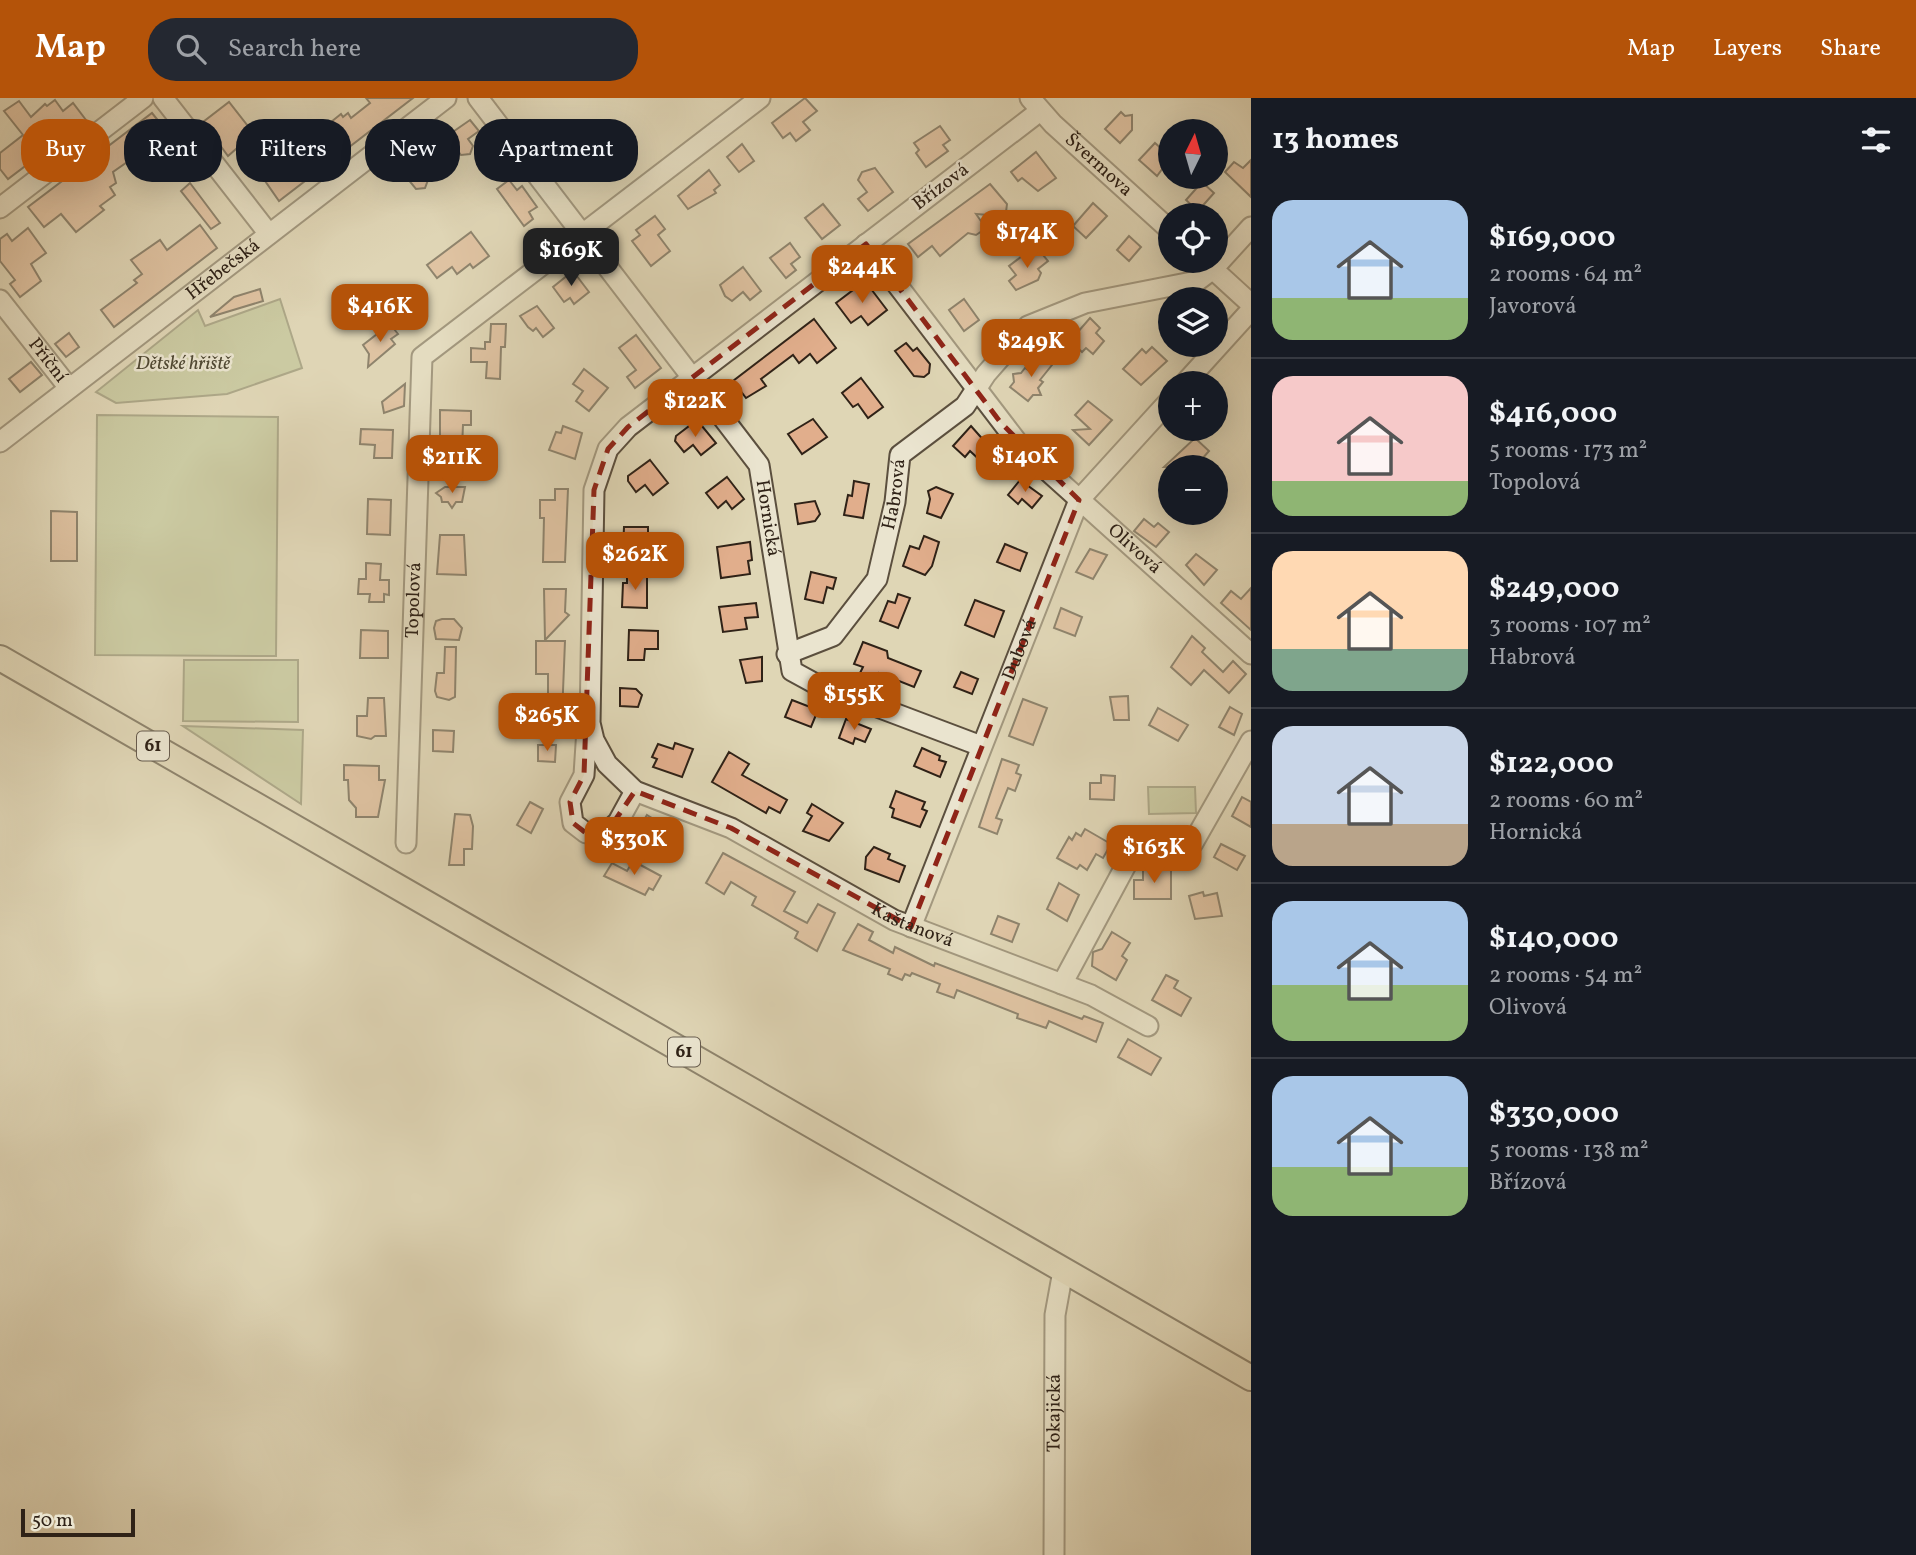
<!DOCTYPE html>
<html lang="en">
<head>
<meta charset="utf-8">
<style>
	body { margin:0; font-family:Vollkorn,serif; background:#242831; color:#f1f3f6; height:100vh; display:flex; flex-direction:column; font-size:26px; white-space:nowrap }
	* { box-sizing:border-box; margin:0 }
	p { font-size:23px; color:#9ea1a6 }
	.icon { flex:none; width:38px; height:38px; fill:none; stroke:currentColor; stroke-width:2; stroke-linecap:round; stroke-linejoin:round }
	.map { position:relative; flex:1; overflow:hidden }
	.drawer { display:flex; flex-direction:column; background:#171b24; width:665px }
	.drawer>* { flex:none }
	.guide { position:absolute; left:21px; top:21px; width:665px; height:63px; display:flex; gap:14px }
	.needle { width:46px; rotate:5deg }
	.tools { position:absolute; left:1158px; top:21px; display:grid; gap:14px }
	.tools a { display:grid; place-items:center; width:70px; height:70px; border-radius:50%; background:#171b24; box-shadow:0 7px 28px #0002; font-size:35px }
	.scale { position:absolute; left:21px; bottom:18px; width:114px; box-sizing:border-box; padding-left:7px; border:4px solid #2f2217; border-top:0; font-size:19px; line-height:24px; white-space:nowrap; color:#2f2217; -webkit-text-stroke:5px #eae4cf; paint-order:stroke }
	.price { position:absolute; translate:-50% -60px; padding:0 16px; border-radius:14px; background:#b45309; color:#fff; font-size:23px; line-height:46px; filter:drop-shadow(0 2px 4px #0008) }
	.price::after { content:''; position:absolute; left:50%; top:42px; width:21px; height:16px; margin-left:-10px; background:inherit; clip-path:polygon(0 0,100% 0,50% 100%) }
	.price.current { background:#222; color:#fff }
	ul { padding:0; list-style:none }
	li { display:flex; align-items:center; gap:21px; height:175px; padding:0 21px }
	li+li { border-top:2px solid #363941 }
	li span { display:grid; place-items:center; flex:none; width:196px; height:140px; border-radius:21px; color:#555 }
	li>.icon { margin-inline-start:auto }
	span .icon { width:84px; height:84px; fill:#fffc; stroke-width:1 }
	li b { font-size:30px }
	h2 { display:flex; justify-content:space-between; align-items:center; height:84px; padding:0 21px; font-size:30px }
	.pill { padding:0 24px; border-radius:28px; background:#171b24; box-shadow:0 7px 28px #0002; font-size:24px; line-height:63px }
	.pill.current { background:#b45309; color:#fff }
	header { display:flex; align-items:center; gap:42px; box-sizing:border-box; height:98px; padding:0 35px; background:#b45309; color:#fff }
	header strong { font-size:33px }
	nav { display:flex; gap:38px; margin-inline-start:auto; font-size:24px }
	.search { width:490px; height:63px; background:#242831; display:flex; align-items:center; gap:18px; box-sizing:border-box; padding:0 24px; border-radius:28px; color:#9ea1a6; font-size:26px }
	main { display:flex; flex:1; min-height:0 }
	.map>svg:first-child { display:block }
	.green { fill:#b4bd8c; stroke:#727052; stroke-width:2 }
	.building { fill:#e1ae8c; stroke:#2f2217; stroke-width:2 }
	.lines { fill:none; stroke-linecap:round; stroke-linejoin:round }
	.minor-casing { stroke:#5b4f3e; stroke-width:23 }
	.major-casing { stroke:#2f2217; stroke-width:28 }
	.minor { stroke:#eae4cf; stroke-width:19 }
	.major { stroke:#dfd6b5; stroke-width:24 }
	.marked { fill:none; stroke:#8f2418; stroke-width:5; stroke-dasharray:14 9; stroke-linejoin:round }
	.labels { text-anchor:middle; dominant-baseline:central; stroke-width:5; stroke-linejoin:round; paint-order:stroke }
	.shield { fill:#eae4cf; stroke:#675c4e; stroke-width:2 }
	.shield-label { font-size:18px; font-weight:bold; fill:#2f2217 }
	.street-label { font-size:19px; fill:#2f2217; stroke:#eae4cf }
	.park-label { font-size:19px; font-style:italic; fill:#504934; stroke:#eae4cf }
</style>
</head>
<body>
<header>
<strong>Map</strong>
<div class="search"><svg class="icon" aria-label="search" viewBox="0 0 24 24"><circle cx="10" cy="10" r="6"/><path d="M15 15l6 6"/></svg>Search here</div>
<nav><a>Map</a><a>Layers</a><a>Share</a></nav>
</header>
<main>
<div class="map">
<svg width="1251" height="1457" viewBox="0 0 1251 1457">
	<rect width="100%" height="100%" fill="#dfd6b5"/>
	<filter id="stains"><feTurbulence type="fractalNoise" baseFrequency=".00286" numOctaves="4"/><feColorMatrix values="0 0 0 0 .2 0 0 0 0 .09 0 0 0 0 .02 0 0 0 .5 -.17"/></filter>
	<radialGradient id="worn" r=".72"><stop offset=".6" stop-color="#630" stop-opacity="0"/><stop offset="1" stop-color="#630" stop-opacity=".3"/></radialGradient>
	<!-- green -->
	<g class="green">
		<path d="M280,201L302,270L227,296L116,305L96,294L198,212L205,228Z"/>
		<path d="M97,317L278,319L276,558L95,557Z"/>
		<path d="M184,562H298V624L183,623Z"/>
		<path d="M183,628L303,632L301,706Z"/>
		<path d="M1148,689H1195L1196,715L1149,716Z"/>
	</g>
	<!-- building -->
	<g class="building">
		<path d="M366,0H413L279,103L252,64L248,67L236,51L228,58L203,24L229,4L255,37L260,33L277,55L287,47L302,65L326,48L322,42L330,37L327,33L334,27L331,24L341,16L343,19L348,15L351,20L370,5Z"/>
		<path d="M805,0L817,13L803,24L810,32L796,43L790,35L783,40L772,25Z"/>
		<path d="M55,2L63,13L73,5L86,22L8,81L0,71V55L23,37L4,13L19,3L31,19L45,6L47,8Z"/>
		<path d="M1121,14L1125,18L1132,17V32L1120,45L1105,31Z"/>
		<path d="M152,15L165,31L157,37L160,41L155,44L157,47L136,63L133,60L113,74L116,85L110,89L115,97L100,108L104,112L76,134L61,116L44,129L28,109Z"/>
		<path d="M470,22L479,33L468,41L473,48L470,56L461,57L447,38Z"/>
		<path d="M940,28L950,42L943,47L948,53L926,69L916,55L919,52L914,45Z"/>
		<path d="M1155,45L1171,59L1157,78L1139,62Z"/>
		<path d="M742,46L754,63L739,74L727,59Z"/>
		<path d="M581,54L593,70L579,81L567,66Z"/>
		<path d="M1036,54L1056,80L1038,93L1022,80L1018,83L1011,74Z"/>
		<path d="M423,58L432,69L423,76L428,82L425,90L416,91L402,74Z"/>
		<path d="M1251,62V99L1225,74L1234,64L1243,70Z"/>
		<path d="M875,70L893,94L868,113L858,101L867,94L858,82L862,74Z"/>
		<path d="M709,72L720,87L714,92L716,95L688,111L678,98Z"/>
		<path d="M509,82L517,92L522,88L537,109L529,114L533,121L524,128L497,91Z"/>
		<path d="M1202,84L1214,95L1198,113L1186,102Z"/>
		<path d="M190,85L220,125L211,131L181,93Z"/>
		<path d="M990,86L1007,106L1006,114L1000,118L976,116L983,126L982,133L976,137L968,135L940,158L932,148L918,159L908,146Z"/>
		<path d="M1093,105L1107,118L1086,140L1073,128Z"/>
		<path d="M823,106L840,127L822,141L805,120Z"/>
		<path d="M655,118L665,131L658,137L670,153L651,168L632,143L640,137L636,132Z"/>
		<path d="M200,127L217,150L114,229L101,212L137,185L134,182L142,176L131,162L160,142L167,152Z"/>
		<path d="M28,130L46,155L31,166L41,183L20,199L10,186L15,182L0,163V141L7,136L12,143Z"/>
		<path d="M471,134L489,158L473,170L470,166L457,176L452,169L437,180L427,167Z"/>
		<path d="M1129,138L1141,149L1129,163L1117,152Z"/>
		<path d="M790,145L800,159L791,166L796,172L786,180L770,160Z"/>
		<path d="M1039,152L1048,163L1038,171L1041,175L1038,182L1016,192L1009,183L1016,177L1009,168L1026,155L1029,160Z"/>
		<path d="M743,169L761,193L750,202L743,194L732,203L725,198L720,187Z"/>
		<path d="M573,173L589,194L574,206L570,200L564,204L553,189Z"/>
		<path d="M865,183L887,212L868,227L861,218L851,225L836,205Z"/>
		<path d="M260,191L263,203L210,219L234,199Z"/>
		<path d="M964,201L979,222L964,233L949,212Z"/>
		<path d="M537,208L554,230L543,239L536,230L533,233L528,229L520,218Z"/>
		<path d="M1090,220L1100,230L1096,235L1104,243L1093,256L1086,250L1082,254L1070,243Z"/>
		<path d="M814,221L836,250L817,265L810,256L799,265L793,257L761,281L766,288L746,300L733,283Z"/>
		<path d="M390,226L398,236L391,241L395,246L368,269L369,256L363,247Z"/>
		<path d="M491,226H506L505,249H501L500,281L486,280L487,264H471V250L485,251V244H490Z"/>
		<path d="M69,235L79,249L66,259L55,246Z"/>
		<path d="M636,237L661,270L635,290L627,279L636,272L619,250Z"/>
		<path d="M906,245L913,253L917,250L930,266L929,275L924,279L914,278L895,253Z"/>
		<path d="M1152,249L1167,263L1141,287L1123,271L1142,251L1146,255Z"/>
		<path d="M1039,257L1052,267L1040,282L1043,284L1038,290L1041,297H1033L1028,303L1010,289L1014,284L1013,276L1021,275L1025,270L1028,272Z"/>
		<path d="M31,264L42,277L20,294L9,281Z"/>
		<path d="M584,271L608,290L589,313L576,303L583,293L573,286Z"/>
		<path d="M861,280L883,309L868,320L858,306L853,309L842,295Z"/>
		<path d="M405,286L404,308L384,315L382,304Z"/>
		<path d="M1088,303L1112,322L1089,347L1073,332L1090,331L1075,317Z"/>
		<path d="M440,312L471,313V327H463L462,350H440Z"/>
		<path d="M813,321L827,339L802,356L788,336Z"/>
		<path d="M697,322L716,345L701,357L693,347L684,354L675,343L676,338Z"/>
		<path d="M563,328L582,335L575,361L549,352L556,334L561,335Z"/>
		<path d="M971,328L994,354L983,365L970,353L965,359L953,348Z"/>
		<path d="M361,331L393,332L392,360H374L375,347L360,346Z"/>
		<path d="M1195,340L1209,353L1195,369H1164Z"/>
		<path d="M650,362L668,385L653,397L645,387L636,394L628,383V378Z"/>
		<path d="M727,379L744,401L732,411L726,403L718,410L706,395Z"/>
		<path d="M1020,382L1042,398L1032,410L1022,401L1018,406L1008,397Z"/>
		<path d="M854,383L869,386L863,420L844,417L848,397L852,398Z"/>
		<path d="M445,389H465L462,404H456L452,410L448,404H442L441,399L436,395Z"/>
		<path d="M936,389L953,396L941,420L927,415L930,401L928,393Z"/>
		<path d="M555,391H568L565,464H543L544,420H540V402H555Z"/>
		<path d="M368,401L391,402L390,437L367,436Z"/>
		<path d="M815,403L820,416L815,423L798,426L795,406Z"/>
		<path d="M51,413L77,414V463H51Z"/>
		<path d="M1144,421L1154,429L1158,425L1169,434L1156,449L1134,433Z"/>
		<path d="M624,429H648V447H638V465L623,452Z"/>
		<path d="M440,437H464L466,477L437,476Z"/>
		<path d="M924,438L939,444L932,468L925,477L903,468L910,448L919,451Z"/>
		<path d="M750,444L752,462L748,463L750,476L721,480L717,449Z"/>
		<path d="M1005,446L1027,455L1020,473L997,464Z"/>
		<path d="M1090,451L1107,457L1093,481L1076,474Z"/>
		<path d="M1196,456L1217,472L1204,487L1186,467Z"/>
		<path d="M366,465L381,466L380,482H389V497L384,496V504H369L370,496H358L359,481H366Z"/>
		<path d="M811,474L836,480L833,491L827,489L823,505L805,501Z"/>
		<path d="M627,477L647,478V510L622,509L623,485H627Z"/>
		<path d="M1251,490V532L1221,505L1231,493L1241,501Z"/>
		<path d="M544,491H566L565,514L569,517L545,542Z"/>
		<path d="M898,496L910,500L898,530L880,523L888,503L895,505Z"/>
		<path d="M975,502L1004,513L994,539L965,527Z"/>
		<path d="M756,505L758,519L745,520L747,531L723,534L719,509Z"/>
		<path d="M1061,510L1082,519L1075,538L1054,530Z"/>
		<path d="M442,521H454L462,530L459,542L436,541L434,530L436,523Z"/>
		<path d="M361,532L388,533V560H360Z"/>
		<path d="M629,532L658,533V551H645L644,562H628Z"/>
		<path d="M1192,538L1205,550L1202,554L1223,574L1233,563L1246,576L1229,595L1204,572L1191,587L1171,569Z"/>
		<path d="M536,543H565L562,618L543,617V599H548V576H536Z"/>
		<path d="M863,544L887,553L888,560L921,573L914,589L879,575L876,581L860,575L863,569L854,566Z"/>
		<path d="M445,549H456L455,599L449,602L437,599L435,593L437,575H444Z"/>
		<path d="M762,559V583L746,585L740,562Z"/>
		<path d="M961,574L978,581L972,596L954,589Z"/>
		<path d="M620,590L636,591L642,597L638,609L620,608Z"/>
		<path d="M1128,598L1129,622H1114L1110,599Z"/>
		<path d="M368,600H384L386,638H375L371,641L357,638V618H367Z"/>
		<path d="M1023,601L1047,610L1033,647L1009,638Z"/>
		<path d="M792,602L818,612L811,629L785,619Z"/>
		<path d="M1230,609L1242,616L1234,637L1219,629Z"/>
		<path d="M1158,610L1188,627L1178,643L1149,627Z"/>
		<path d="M846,621L871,631L865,644L855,640L853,646L839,640Z"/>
		<path d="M433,632L454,633L453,654L433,653Z"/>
		<path d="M675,645L693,651L682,679L653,669L657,661L652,659L658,646L673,651Z"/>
		<path d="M538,647H556L555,664L538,663Z"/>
		<path d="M922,650L940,658L939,662L946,664L940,679L914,668Z"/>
		<path d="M729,654L749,666L742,677L787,702L780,715L769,709L766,715L712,684Z"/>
		<path d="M1002,661L1019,667L1016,675L1021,677L1015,693L1008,690L996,720L1002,722L997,736L979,729Z"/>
		<path d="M344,667L379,668V682H385L378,719H356V710L349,702L348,682H344Z"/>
		<path d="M1101,677L1115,678L1114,702L1090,701V685H1101Z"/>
		<path d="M896,693L925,704L922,711L927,713L920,729L892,719L894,711L890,709Z"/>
		<path d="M1242,699L1251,704V729L1232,718Z"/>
		<path d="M530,704L543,711L531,735L517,727Z"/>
		<path d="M812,706L843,725L829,743L803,733L812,718L807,715Z"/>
		<path d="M455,716L470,717L473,728L472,751H464V767H449Z"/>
		<path d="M647,717L675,734L668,745L661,741L659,745L651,740L646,747L634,739Z"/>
		<path d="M1085,731L1111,746L1103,760L1096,756L1087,772L1080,767L1077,771L1057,760L1069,739L1072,742L1076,735L1081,738Z"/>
		<path d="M1221,746L1245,758L1237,772L1214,759Z"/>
		<path d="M874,749L890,756L888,761L905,768L899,784L865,771L866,759Z"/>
		<path d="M723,755L795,794L784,813L807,825L818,806L835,815L817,853L795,840L798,834L752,807L756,799L731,784L724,796L706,785Z"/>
		<path d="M633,763L661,778L653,792L649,790L645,797L604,778L612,765L627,773Z"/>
		<path d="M1143,770L1171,771V801H1134V782H1143Z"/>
		<path d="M1059,785L1079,797L1067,823L1047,811Z"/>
		<path d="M1203,794L1204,798L1217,795L1222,818L1195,821L1189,798Z"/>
		<path d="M998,818L1019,826L1012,844L991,836Z"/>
		<path d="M858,826L873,834L869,842L893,855L895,849L934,868L935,865L1082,921L1084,918L1103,925L1096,944L1049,923L1046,930L1017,920L1018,916L957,892L954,900L937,894L940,886L912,875L910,878L905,876L902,882L888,876L890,871L843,852Z"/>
		<path d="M1112,834L1130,845L1122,858L1127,862L1116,882L1092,868L1093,854L1102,851Z"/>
		<path d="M1166,877L1178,883L1174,890L1191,900L1181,918L1152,902Z"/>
		<path d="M1128,941L1161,960L1151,977L1118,959Z"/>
	</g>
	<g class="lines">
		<defs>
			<g id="minor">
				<path d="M163,0L269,136"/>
				<path id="s1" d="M478,0L759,367L792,573L814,585L981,648"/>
				<path id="s2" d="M1030,0L1053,26L1171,133"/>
				<path id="s3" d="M1040,13L628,329L608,351L594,392L590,625L594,642L607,666L635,693L731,730L894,822L1091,897L1148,928"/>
				<path d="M0,110L143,0"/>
				<path id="s4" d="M866,146L1021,349L1251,556"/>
				<path d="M1204,163L1251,206"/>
				<path id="s5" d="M0,202L69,290"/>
				<path d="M1185,285L1251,212"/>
				<path id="s6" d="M0,344L446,0"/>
				<path id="s7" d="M787,556L833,538L877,481L895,404L900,357L965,308L986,276L1028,228L1085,205L1197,183L1213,171L1251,129"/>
				<path d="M587,631L584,677L570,704L573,725L586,735L607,734L618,724L635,693"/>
				<path id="s8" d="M406,745L422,259L760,0"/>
				<path id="s9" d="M911,829L1079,402L1171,301"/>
				<path d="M1062,886L1133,754C1151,744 1175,756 1193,745L1251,643"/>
				<path id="s10" d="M1054,1457L1055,1217L1063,1173"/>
			</g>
			<path id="major" d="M0,560L1251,1280"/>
		</defs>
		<!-- minor casing -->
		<use href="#minor" class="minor-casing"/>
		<!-- major casing -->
		<use href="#major" class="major-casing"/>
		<!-- minor -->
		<use href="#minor" class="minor"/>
		<!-- major -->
		<use href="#major" class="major"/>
	</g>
	<!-- marked area -->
	<path d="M0 0H1251V1457H0ZM866,146L1001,325L1079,402L911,829L731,730L635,693L607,734L586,735L573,725L570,704L584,677L594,392L608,351L628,329Z" fill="#dfd6b5" fill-opacity=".55" fill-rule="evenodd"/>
	<path class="marked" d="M866,146L1001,325L1079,402L911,829L731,730L635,693L607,734L586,735L573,725L570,704L584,677L594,392L608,351L628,329Z"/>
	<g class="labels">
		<!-- shield labels -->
		<g class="shield">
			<rect x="137" y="633.5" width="32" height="29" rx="5"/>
			<rect x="668" y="939.5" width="32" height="29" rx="5"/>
		</g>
		<g class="shield-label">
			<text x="153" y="648">61</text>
			<text x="684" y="954">61</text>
		</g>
		<!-- street labels -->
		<g class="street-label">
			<text stroke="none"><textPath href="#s2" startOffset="96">Švermova</textPath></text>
			<text transform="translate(941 89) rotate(-37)">Břízová</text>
			<text stroke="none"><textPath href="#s6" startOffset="282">Hřebečská</textPath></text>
			<text stroke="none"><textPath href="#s5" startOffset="77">Příční</textPath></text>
			<text stroke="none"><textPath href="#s7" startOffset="208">Habrová</textPath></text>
			<text stroke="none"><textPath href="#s1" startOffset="516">Hornická</textPath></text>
			<text stroke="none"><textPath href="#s4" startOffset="408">Olivová</textPath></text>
			<text stroke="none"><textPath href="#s8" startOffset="243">Topolová</textPath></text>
			<text stroke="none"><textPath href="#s9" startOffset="298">Dubová</textPath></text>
			<text stroke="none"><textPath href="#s3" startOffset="1218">Kaštanová</textPath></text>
			<text stroke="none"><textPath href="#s10" startOffset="142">Tokajická</textPath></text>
		</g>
		<!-- park labels -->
		<g class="park-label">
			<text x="183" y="266">Dětské hřiště</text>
		</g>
	</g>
	<rect width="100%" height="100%" filter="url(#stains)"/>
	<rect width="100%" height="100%" fill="url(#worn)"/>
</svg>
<div class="tools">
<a><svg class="needle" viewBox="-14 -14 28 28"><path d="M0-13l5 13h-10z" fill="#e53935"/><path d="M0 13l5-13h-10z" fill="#9ea1a6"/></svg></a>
<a><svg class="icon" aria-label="locate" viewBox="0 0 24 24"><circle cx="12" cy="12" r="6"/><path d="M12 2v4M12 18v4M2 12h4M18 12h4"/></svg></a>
<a><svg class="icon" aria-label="layers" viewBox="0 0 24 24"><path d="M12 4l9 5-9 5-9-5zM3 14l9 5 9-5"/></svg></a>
<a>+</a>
<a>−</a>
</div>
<div class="scale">50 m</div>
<b class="price" style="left:1027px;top:172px">$174K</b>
<b class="price current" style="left:571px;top:190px">$169K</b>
<b class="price" style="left:862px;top:207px">$244K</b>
<b class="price" style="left:380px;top:246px">$416K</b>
<b class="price" style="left:1031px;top:281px">$249K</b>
<b class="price" style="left:695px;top:341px">$122K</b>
<b class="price" style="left:1025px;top:396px">$140K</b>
<b class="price" style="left:452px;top:397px">$211K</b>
<b class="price" style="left:635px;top:494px">$262K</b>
<b class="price" style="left:854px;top:634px">$155K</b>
<b class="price" style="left:547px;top:655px">$265K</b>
<b class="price" style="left:634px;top:779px">$330K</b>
<b class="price" style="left:1154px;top:787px">$163K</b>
<div class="guide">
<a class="pill current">Buy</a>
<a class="pill">Rent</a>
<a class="pill">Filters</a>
<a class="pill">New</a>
<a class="pill">Apartment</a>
</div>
</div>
<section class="drawer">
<h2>13 homes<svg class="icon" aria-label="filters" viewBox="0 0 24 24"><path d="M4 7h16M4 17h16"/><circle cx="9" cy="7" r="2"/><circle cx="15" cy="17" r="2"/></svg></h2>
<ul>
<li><span style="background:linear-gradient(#a9c7e8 70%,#8fb573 0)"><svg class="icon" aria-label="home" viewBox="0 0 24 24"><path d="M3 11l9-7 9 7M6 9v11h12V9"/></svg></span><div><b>$169,000</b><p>2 rooms · 64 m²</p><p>Javorová</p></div></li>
<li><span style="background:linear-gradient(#f6c9c9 75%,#8fb573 0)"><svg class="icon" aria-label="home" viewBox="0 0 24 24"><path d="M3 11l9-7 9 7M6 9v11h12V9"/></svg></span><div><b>$416,000</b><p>5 rooms · 173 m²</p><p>Topolová</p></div></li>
<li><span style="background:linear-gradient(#ffd9b3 70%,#7fa58c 0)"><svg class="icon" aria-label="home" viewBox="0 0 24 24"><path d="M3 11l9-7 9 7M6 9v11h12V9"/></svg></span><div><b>$249,000</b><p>3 rooms · 107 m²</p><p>Habrová</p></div></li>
<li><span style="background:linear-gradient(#c9d6e8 70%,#b9a48a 0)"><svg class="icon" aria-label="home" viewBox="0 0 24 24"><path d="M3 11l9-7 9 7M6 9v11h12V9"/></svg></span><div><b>$122,000</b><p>2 rooms · 60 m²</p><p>Hornická</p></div></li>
<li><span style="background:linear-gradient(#a9c7e8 60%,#8fb573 0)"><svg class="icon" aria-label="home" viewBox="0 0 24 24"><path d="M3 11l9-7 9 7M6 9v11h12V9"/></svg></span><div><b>$140,000</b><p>2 rooms · 54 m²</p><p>Olivová</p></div></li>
<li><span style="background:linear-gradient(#a9c7e8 65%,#8fb573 0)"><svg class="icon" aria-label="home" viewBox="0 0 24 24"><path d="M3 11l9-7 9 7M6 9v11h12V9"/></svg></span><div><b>$330,000</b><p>5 rooms · 138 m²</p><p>Břízová</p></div></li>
</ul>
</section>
</main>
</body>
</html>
